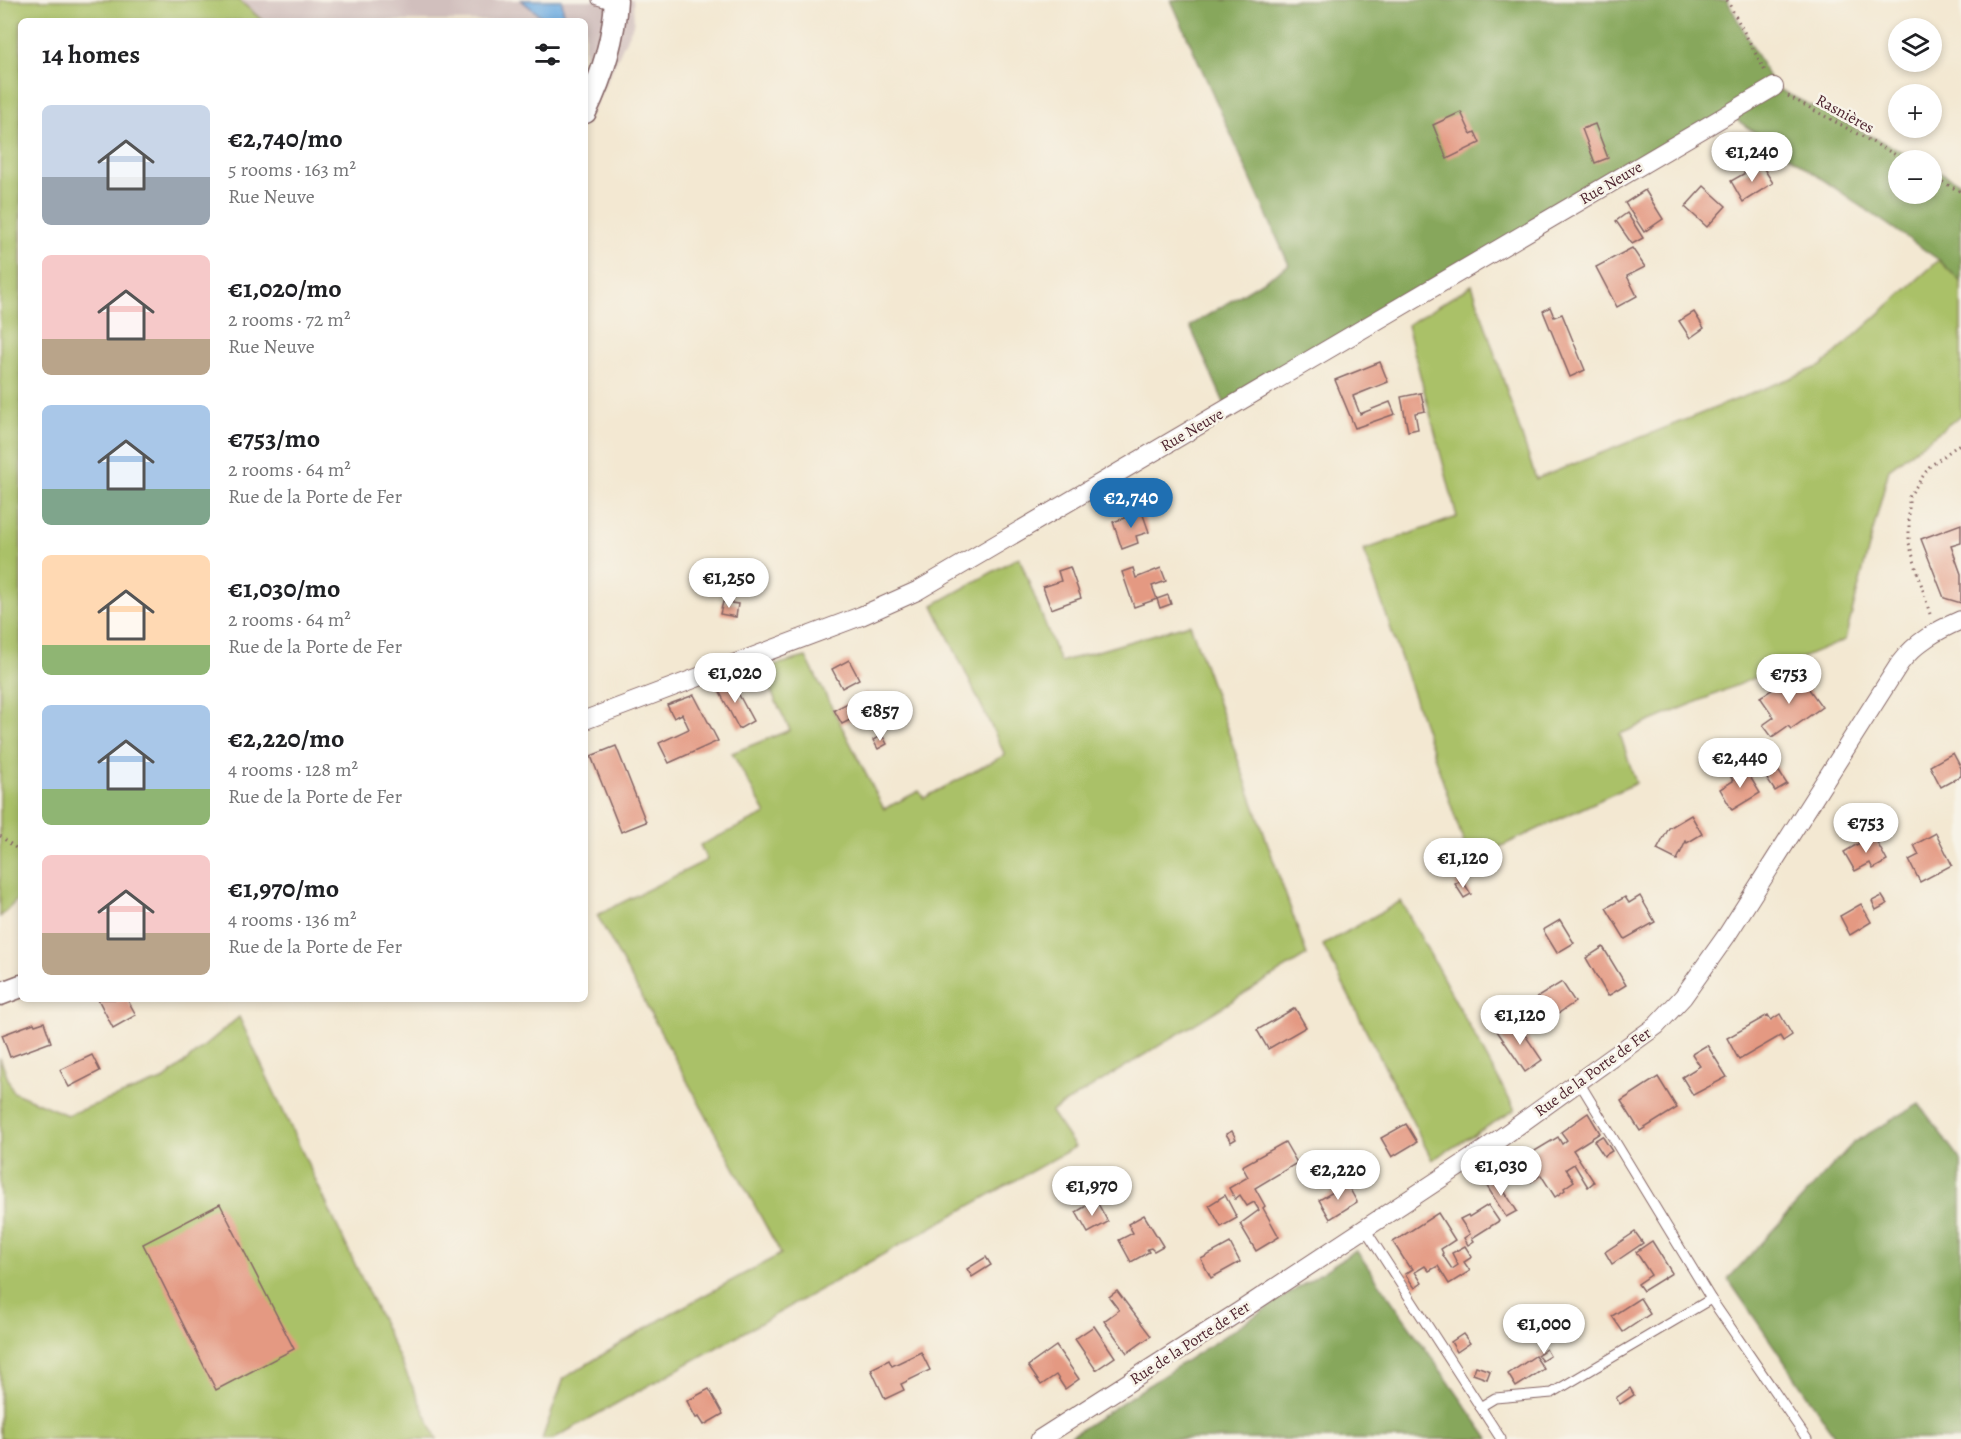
<!DOCTYPE html>
<html lang="en">
<head>
<meta charset="utf-8">
<style>
	body { margin:0; font-family:Alegreya,serif; background:#f6f6f6; color:#202124; height:100vh; display:flex; flex-direction:column; font-size:22px; white-space:nowrap }
	* { box-sizing:border-box; margin:0 }
	p { font-size:20px; color:#757577 }
	.icon { flex:none; width:33px; height:33px; fill:none; stroke:currentColor; stroke-width:2; stroke-linecap:round; stroke-linejoin:round }
	.map { position:relative; flex:1; overflow:hidden }
	.panel { position:absolute; left:18px; top:18px; width:570px; height:984px; display:flex; flex-direction:column; background:#fff; border-radius:9px; box-shadow:0 3px 9px #0003 }
	.panel>* { flex:none }
	.fabs { position:absolute; left:1888px; top:18px; display:grid; gap:12px }
	.fabs a { display:grid; place-items:center; width:54px; height:54px; border-radius:50%; background:#fff; box-shadow:0 3px 9px #0003; font-size:30px }
	.price { position:absolute; translate:-50% -51px; padding:0 14px; border-radius:21px; background:#fff; color:#222; font-size:20px; line-height:39px; filter:drop-shadow(0 2px 3px #0008) }
	.price::after { content:''; position:absolute; left:50%; top:36px; width:18px; height:14px; margin-left:-9px; background:inherit; clip-path:polygon(0 0,100% 0,50% 100%) }
	.price.current { background:#1f6fb2; color:#fff }
	ul { padding:0; list-style:none }
	li { display:flex; align-items:center; gap:18px; height:150px; padding:0 24px }
	li span { display:grid; place-items:center; flex:none; width:168px; height:120px; border-radius:9px; color:#555 }
	li>.icon { margin-inline-start:auto }
	span .icon { width:72px; height:72px; fill:#fffc; stroke-width:1 }
	li b { font-size:26px }
	h2 { display:flex; justify-content:space-between; align-items:center; height:72px; padding:0 24px; font-size:26px }
	.map>svg:first-child { display:block }
	.industrial { fill:#d1bfbd }
	.green { fill:#aac167; stroke:#7a7049; stroke-width:1.5 }
	.forest { fill:#87a75c; stroke:#686344; stroke-width:1.5 }
	.water { fill:#70ade2; stroke:#5d6686; stroke-width:1.5 }
	.building { fill:#e49982 }
	.lines { fill:none; stroke-linecap:round; stroke-linejoin:round }
	.service-casing { stroke:#856565; stroke-width:11 }
	.minor-casing { stroke:#856565; stroke-width:20 }
	.tertiary-casing { stroke:#856565; stroke-width:25 }
	.path { stroke:#856565; stroke-width:3; stroke-dasharray:1.5 4.5; stroke-linecap:butt }
	.service { stroke:#fff; stroke-width:9 }
	.minor { stroke:#fff; stroke-width:18 }
	.tertiary { stroke:#fff; stroke-width:22 }
	.labels { text-anchor:middle; dominant-baseline:central; stroke-width:5; stroke-linejoin:round; paint-order:stroke }
	.street-label { font-size:16px; fill:#4a1f2b; stroke:#f7f3e8 }
</style>
</head>
<body>
<div class="map">
<svg width="1961" height="1439" viewBox="0 0 1961 1439">
	<rect width="100%" height="100%" fill="#f7f3e8"/>
	<filter id="ink" filterUnits="userSpaceOnUse"><feTurbulence type="fractalNoise" baseFrequency=".0167" numOctaves="2"/><feDisplacementMap in="SourceGraphic" scale="12" xChannelSelector="R" yChannelSelector="G"/><feConvolveMatrix kernelMatrix="1 2 1 2 8 2 1 2 1" color-interpolation-filters="sRGB"/></filter>
	<filter id="wash" filterUnits="userSpaceOnUse"><feTurbulence type="fractalNoise" baseFrequency=".008" numOctaves="4" result="noise"/><feDisplacementMap in="SourceGraphic" scale="24" xChannelSelector="R" yChannelSelector="G"/><feGaussianBlur stdDeviation="1.35" result="paint"/><feColorMatrix in="noise" values="0 0 0 0 0 0 0 0 0 0 0 0 0 0 0 0 0 1.4 0 .05"/><feComposite in="paint" operator="in"/></filter>
	<g filter="url(#wash)">
		<rect width="100%" height="100%" fill="#f3e8d2"/>
		<!-- industrial -->
		<path class="industrial" d="M239,0H633L634,23L585,127V21H263Z"/>
		<!-- green -->
		<g class="green">
			<path d="M0,0H239L263,21H21V896L0,917Z"/>
			<path d="M1939,260L1961,282V415L1889,469L1845,640L1620,734L1636,783L1470,861L1364,550L1457,517L1407,325L1472,285L1536,479L1821,366Z"/>
			<path d="M1019,557L1060,662L1190,624L1307,955L1051,1112L1075,1147L553,1439H542L564,1378L670,1314L781,1254L597,915L707,860L700,845L766,814L732,753L790,730L760,669L806,657L884,809L919,791L924,798L1005,755L933,605Z"/>
			<path d="M1401,901L1515,1110L1432,1160L1323,945Z"/>
			<path d="M239,1017L437,1439H0V1058L13,1092L67,1115L165,1079Z"/>
		</g>
		<!-- forest -->
		<g class="forest">
			<path d="M1171,0H1727L1774,87L1918,160H1899V194H1932V168L1961,183V282L1939,260L1728,114L1225,405L1190,326L1289,265Z"/>
			<path d="M1919,1104L1961,1161V1439H1837L1728,1279L1854,1142Z"/>
			<path d="M1356,1250L1489,1439H1066Z"/>
		</g>
		<!-- water -->
		<path class="water" d="M521,0H562L564,18L562,21H547Z"/>
		<g id="blocks">
			<!-- building -->
			<g class="building">
				<path d="M1461,112L1471,134L1475,132L1480,143L1447,159L1433,125Z"/>
				<path d="M1595,124L1608,158L1595,163L1582,129Z"/>
				<path d="M1761,164L1773,183L1743,202L1731,181Z"/>
				<path d="M1704,186L1726,206L1707,227L1685,207Z"/>
				<path d="M1645,190L1663,219L1644,232L1625,203Z"/>
				<path d="M1627,213L1643,238L1632,244L1616,221Z"/>
				<path d="M1632,248L1645,267L1627,276L1637,296L1617,307L1596,267Z"/>
				<path d="M1550,307L1554,317L1562,314L1585,370L1570,377L1543,311Z"/>
				<path d="M1694,312L1704,328L1690,338L1679,321Z"/>
				<path d="M1380,362L1388,382L1353,396L1360,414L1390,402L1395,414L1355,428L1335,380Z"/>
				<path d="M1421,393L1425,411L1415,413L1418,429L1408,431L1401,397Z"/>
				<path d="M1142,512L1149,532L1136,536L1138,543L1122,549L1113,522Z"/>
				<path d="M1961,524V543L1951,546L1961,574V603L1944,598L1921,539Z"/>
				<path d="M1070,567L1081,598L1051,609L1043,587L1061,581L1058,571Z"/>
				<path d="M1133,568L1136,578L1161,568L1166,581L1152,586L1157,599L1134,607L1122,572Z"/>
				<path d="M1168,595L1171,604L1160,608L1157,599Z"/>
				<path d="M723,602L738,604L736,617L720,614Z"/>
				<path d="M849,660L859,679L842,688L832,669Z"/>
				<path d="M1798,674L1822,707L1791,729L1788,726L1772,737L1763,725L1774,717L1760,697Z"/>
				<path d="M731,680L753,721L739,729L716,685Z"/>
				<path d="M866,692L870,698L861,703L857,698Z"/>
				<path d="M694,695L718,741L669,763L659,743L689,729L682,714L674,718L667,705Z"/>
				<path d="M850,702L858,716L842,724L834,710Z"/>
				<path d="M882,735L887,744L878,749L873,740Z"/>
				<path d="M616,746L646,822L621,832L591,756Z"/>
				<path d="M1766,752L1787,784L1775,791L1754,760Z"/>
				<path d="M1953,753L1961,768V776L1941,787L1930,766Z"/>
				<path d="M1744,767L1760,793L1732,810L1720,789L1733,781L1730,775Z"/>
				<path d="M1691,815L1702,834L1687,843L1686,841L1677,860L1657,850L1669,828Z"/>
				<path d="M1936,833L1952,865L1920,882L1909,860L1919,855L1914,845Z"/>
				<path d="M1873,835L1887,861L1873,869L1870,863L1855,871L1844,852Z"/>
				<path d="M1462,880L1471,894L1464,898L1455,884Z"/>
				<path d="M1640,896L1655,922L1625,939L1606,908L1625,897L1629,903Z"/>
				<path d="M1882,896L1887,904L1876,910L1872,901Z"/>
				<path d="M1861,904L1871,922L1850,935L1840,916Z"/>
				<path d="M1560,920L1574,943L1557,953L1543,930Z"/>
				<path d="M1603,947L1626,985L1608,996L1586,958Z"/>
				<path d="M1562,982L1575,1002L1547,1021L1533,1000Z"/>
				<path d="M98,999H127L136,1015L113,1028Z"/>
				<path d="M1295,1008L1306,1027L1268,1049L1257,1030Z"/>
				<path d="M1780,1014L1792,1035L1783,1041L1780,1036L1739,1060L1727,1038L1768,1015L1771,1020Z"/>
				<path d="M1514,1019L1542,1060L1525,1072L1497,1031Z"/>
				<path d="M44,1022L51,1042L10,1057L2,1035L34,1023L35,1025Z"/>
				<path d="M1707,1045L1727,1077L1693,1095L1682,1077L1700,1066L1692,1054Z"/>
				<path d="M92,1055L100,1071L69,1087L60,1070Z"/>
				<path d="M1658,1077L1677,1108L1640,1131L1621,1101Z"/>
				<path d="M1588,1113L1600,1133L1573,1150L1594,1182L1588,1187L1574,1164L1566,1169L1574,1181L1564,1188L1565,1190L1555,1197L1541,1175L1531,1182L1518,1161L1558,1137L1562,1144L1567,1140L1561,1132Z"/>
				<path d="M1406,1124L1417,1142L1392,1157L1381,1138Z"/>
				<path d="M1232,1131L1236,1139L1231,1142L1226,1134Z"/>
				<path d="M1602,1136L1612,1151L1604,1156L1594,1141Z"/>
				<path d="M1285,1142L1297,1163L1255,1188L1265,1206L1263,1208L1279,1237L1256,1251L1240,1224L1259,1210L1254,1202L1247,1206L1240,1195L1235,1199L1229,1188L1248,1177L1242,1166Z"/>
				<path d="M1495,1177L1517,1211L1506,1217L1485,1183Z"/>
				<path d="M1347,1184L1357,1202L1330,1219L1319,1200Z"/>
				<path d="M1225,1195L1237,1218L1221,1227L1209,1205Z"/>
				<path d="M1096,1200L1108,1222L1088,1233L1076,1212Z"/>
				<path d="M220,1204L294,1349L216,1390L143,1244Z"/>
				<path d="M1488,1205L1499,1221L1472,1238L1474,1241L1468,1245L1464,1238L1470,1234L1460,1219L1468,1215L1469,1217Z"/>
				<path d="M1438,1213L1455,1240L1441,1249L1443,1253L1442,1254L1452,1269L1458,1265L1452,1253L1465,1246L1472,1257L1464,1262L1470,1271L1449,1284L1438,1266L1429,1271L1425,1266L1415,1272L1422,1283L1415,1288L1405,1274L1413,1269L1411,1266L1409,1267L1393,1242Z"/>
				<path d="M1144,1215L1163,1246L1154,1251L1151,1248L1147,1249L1149,1252L1131,1262L1119,1240L1133,1233L1128,1224Z"/>
				<path d="M1635,1232L1643,1243L1612,1264L1605,1252Z"/>
				<path d="M1652,1241L1672,1273L1643,1291L1638,1284L1651,1275L1636,1252Z"/>
				<path d="M1230,1243L1240,1262L1211,1278L1201,1259Z"/>
				<path d="M986,1257L991,1265L972,1277L967,1269Z"/>
				<path d="M1117,1291L1151,1336L1127,1353L1104,1321L1119,1310L1109,1297Z"/>
				<path d="M1640,1298L1650,1314L1623,1332L1612,1316Z"/>
				<path d="M1094,1326L1115,1357L1096,1370L1075,1339Z"/>
				<path d="M1463,1334L1470,1343L1457,1352L1451,1342Z"/>
				<path d="M1056,1346L1079,1379L1065,1389L1056,1375L1041,1385L1028,1366Z"/>
				<path d="M1546,1349L1550,1356L1542,1361L1537,1355Z"/>
				<path d="M921,1352L930,1370L901,1384L904,1390L885,1399L871,1369L889,1360L892,1366Z"/>
				<path d="M1535,1356L1544,1369L1516,1387L1508,1374Z"/>
				<path d="M1476,1366L1490,1371L1487,1379L1473,1374Z"/>
				<path d="M1630,1388L1634,1395L1620,1404L1616,1398Z"/>
				<path d="M709,1389L723,1414L704,1425L699,1417L696,1418L687,1401Z"/>
			</g>
		</g>
	</g>
	<g filter="url(#ink)">
		<use href="#blocks" fill-opacity="0" stroke="#856565" stroke-width="1.5"/>
		<g class="lines">
			<defs>
				<g id="service">
					<path d="M597,0L614,5"/>
					<path d="M1365,1229L1501,1439"/>
					<path d="M1711,1299L1807,1439"/>
					<path d="M1480,1407L1495,1398L1552,1393L1711,1299L1579,1082"/>
				</g>
				<g id="minor">
					<path d="M585,720L861,616L917,591L1774,87"/>
					<path d="M1040,1439L1240,1311L1484,1150L1656,1026L1683,997L1727,935L1900,663C1917,641 1936,631 1961,620"/>
				</g>
				<g id="tertiary">
					<path d="M585,112C602,77 614,39 616,0"/>
					<path d="M0,994L21,986"/>
				</g>
			</defs>
			<!-- service casing -->
			<use href="#service" class="service-casing"/>
			<!-- minor casing -->
			<use href="#minor" class="minor-casing"/>
			<!-- tertiary casing -->
			<use href="#tertiary" class="tertiary-casing"/>
			<!-- path -->
			<g class="path">
				<path d="M1727,0L1766,73"/>
				<path d="M1788,96L1905,160"/>
				<path d="M1932,176L1961,192"/>
				<path d="M1930,614L1909,543V497L1929,467L1961,443"/>
				<path d="M0,836L21,852"/>
			</g>
			<!-- service -->
			<use href="#service" class="service"/>
			<!-- minor -->
			<use href="#minor" class="minor"/>
			<!-- tertiary -->
			<use href="#tertiary" class="tertiary"/>
		</g>
	</g>
	<g class="labels">
		<!-- street labels -->
		<g class="street-label">
			<text transform="translate(1845 114) rotate(29)">Rasnières</text>
			<text transform="translate(1611 183) rotate(-30)">Rue Neuve</text>
			<text transform="translate(1192 430) rotate(-30)">Rue Neuve</text>
			<text transform="translate(1593 1072) rotate(-36)">Rue de la Porte de Fer</text>
			<text transform="translate(1190 1343) rotate(-33)">Rue de la Porte de Fer</text>
		</g>
	</g>
</svg>
<div class="fabs">
<a><svg class="icon" aria-label="layers" viewBox="0 0 24 24"><path d="M12 4l9 5-9 5-9-5zM3 14l9 5 9-5"/></svg></a>
<a>+</a>
<a>−</a>
</div>
<b class="price" style="left:1752px;top:183px">€1,240</b>
<b class="price current" style="left:1131px;top:529px">€2,740</b>
<b class="price" style="left:729px;top:609px">€1,250</b>
<b class="price" style="left:735px;top:704px">€1,020</b>
<b class="price" style="left:1789px;top:705px">€753</b>
<b class="price" style="left:880px;top:742px">€857</b>
<b class="price" style="left:1740px;top:789px">€2,440</b>
<b class="price" style="left:1866px;top:854px">€753</b>
<b class="price" style="left:1463px;top:889px">€1,120</b>
<b class="price" style="left:1520px;top:1046px">€1,120</b>
<b class="price" style="left:1501px;top:1197px">€1,030</b>
<b class="price" style="left:1338px;top:1201px">€2,220</b>
<b class="price" style="left:1092px;top:1217px">€1,970</b>
<b class="price" style="left:1544px;top:1355px">€1,000</b>
<section class="panel">
<h2>14 homes<svg class="icon" aria-label="filters" viewBox="0 0 24 24"><path d="M4 7h16M4 17h16"/><circle cx="9" cy="7" r="2"/><circle cx="15" cy="17" r="2"/></svg></h2>
<ul>
<li><span style="background:linear-gradient(#c9d6e8 60%,#9aa5b1 0)"><svg class="icon" aria-label="home" viewBox="0 0 24 24"><path d="M3 11l9-7 9 7M6 9v11h12V9"/></svg></span><div><b>€2,740/mo</b><p>5 rooms · 163 m²</p><p>Rue Neuve</p></div></li>
<li><span style="background:linear-gradient(#f6c9c9 70%,#b9a48a 0)"><svg class="icon" aria-label="home" viewBox="0 0 24 24"><path d="M3 11l9-7 9 7M6 9v11h12V9"/></svg></span><div><b>€1,020/mo</b><p>2 rooms · 72 m²</p><p>Rue Neuve</p></div></li>
<li><span style="background:linear-gradient(#a9c7e8 70%,#7fa58c 0)"><svg class="icon" aria-label="home" viewBox="0 0 24 24"><path d="M3 11l9-7 9 7M6 9v11h12V9"/></svg></span><div><b>€753/mo</b><p>2 rooms · 64 m²</p><p>Rue de la Porte de Fer</p></div></li>
<li><span style="background:linear-gradient(#ffd9b3 75%,#8fb573 0)"><svg class="icon" aria-label="home" viewBox="0 0 24 24"><path d="M3 11l9-7 9 7M6 9v11h12V9"/></svg></span><div><b>€1,030/mo</b><p>2 rooms · 64 m²</p><p>Rue de la Porte de Fer</p></div></li>
<li><span style="background:linear-gradient(#a9c7e8 70%,#8fb573 0)"><svg class="icon" aria-label="home" viewBox="0 0 24 24"><path d="M3 11l9-7 9 7M6 9v11h12V9"/></svg></span><div><b>€2,220/mo</b><p>4 rooms · 128 m²</p><p>Rue de la Porte de Fer</p></div></li>
<li><span style="background:linear-gradient(#f6c9c9 65%,#b9a48a 0)"><svg class="icon" aria-label="home" viewBox="0 0 24 24"><path d="M3 11l9-7 9 7M6 9v11h12V9"/></svg></span><div><b>€1,970/mo</b><p>4 rooms · 136 m²</p><p>Rue de la Porte de Fer</p></div></li>
</ul>
</section>
</div>
</body>
</html>
